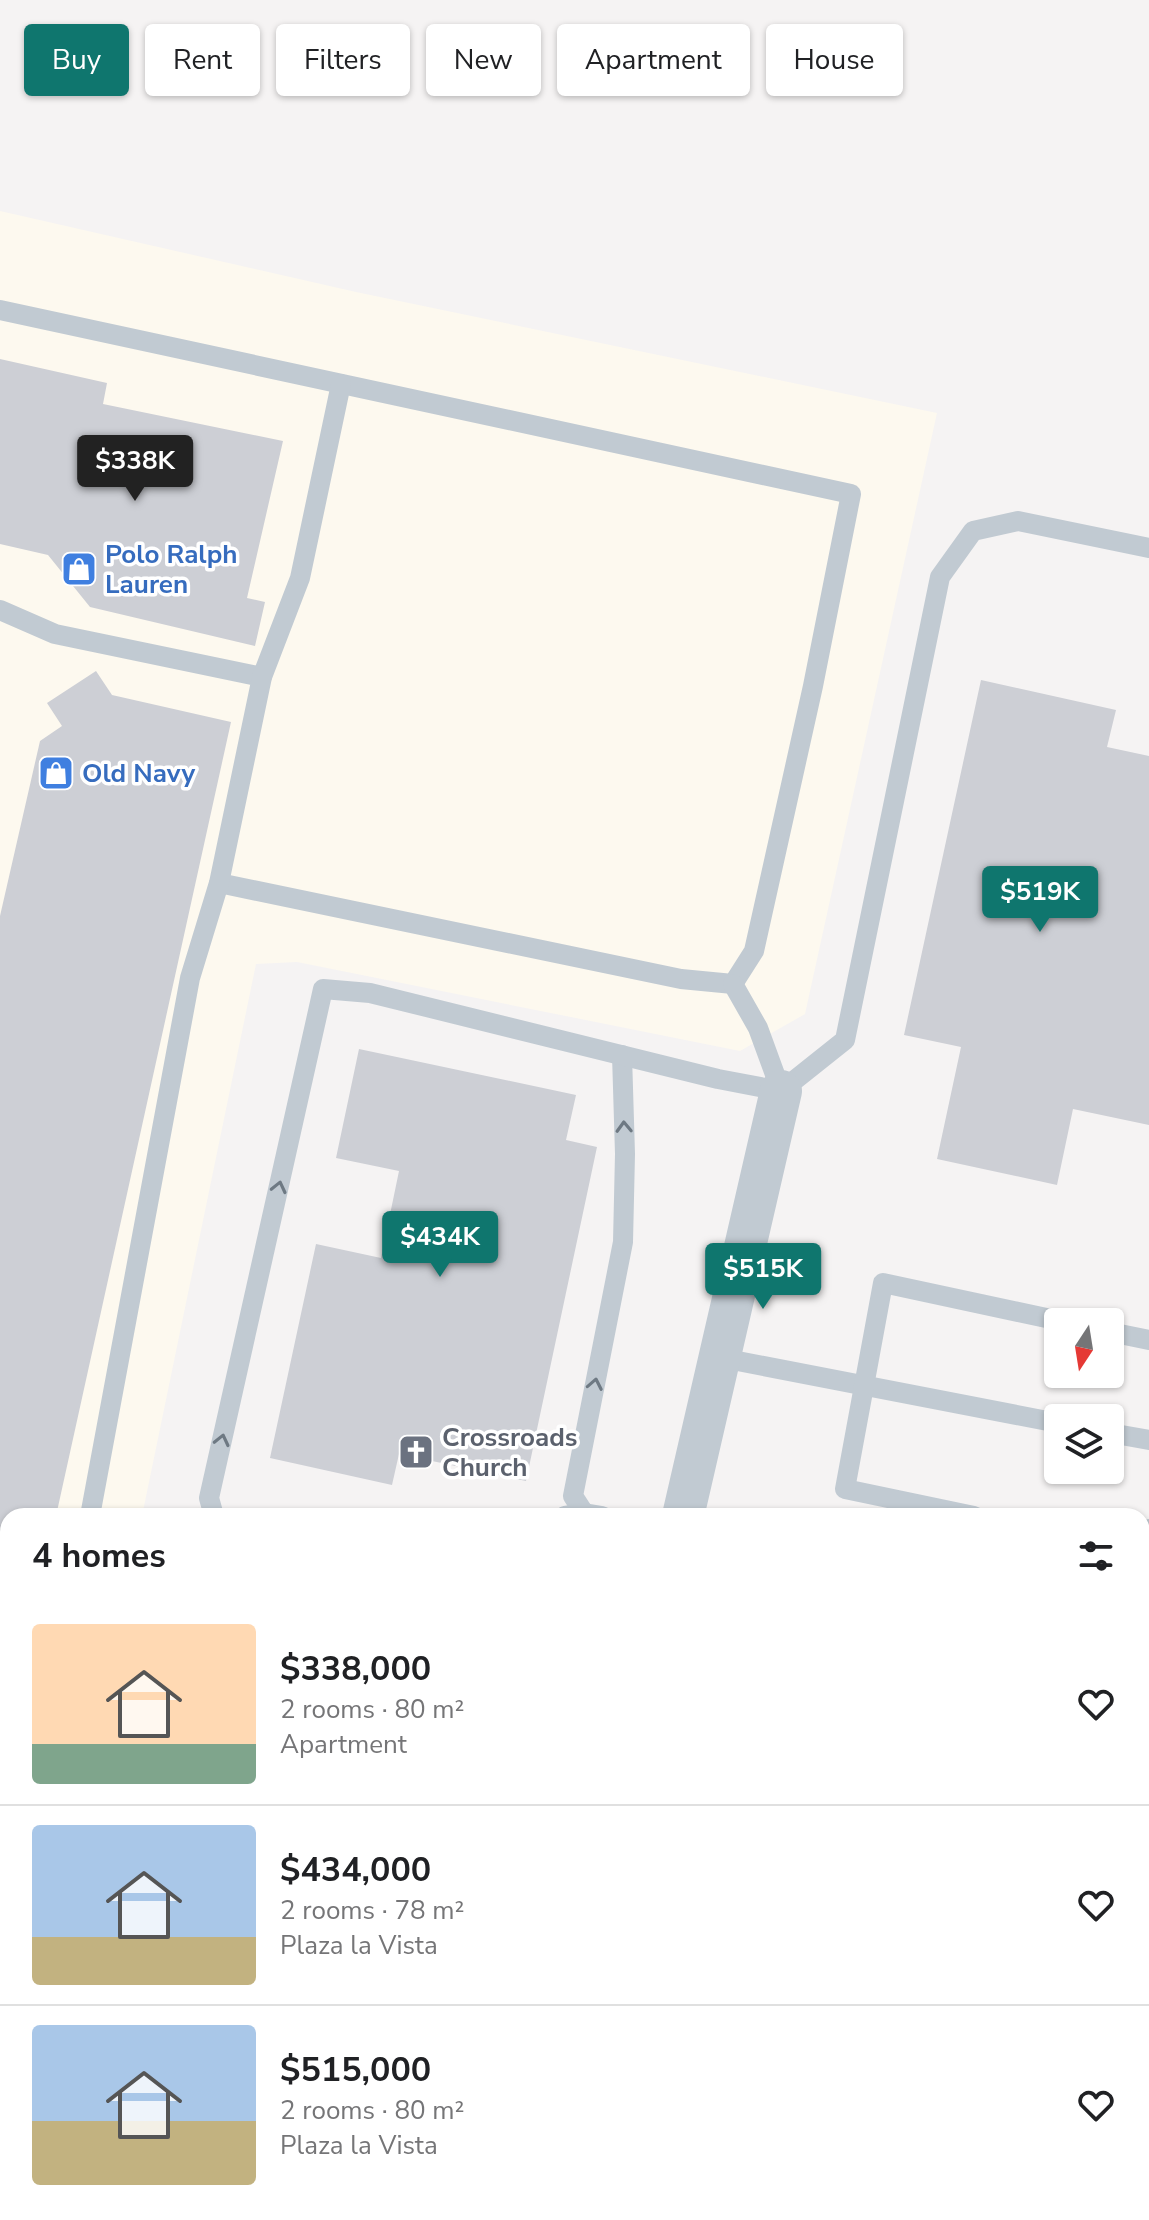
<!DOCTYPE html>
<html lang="en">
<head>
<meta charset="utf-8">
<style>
	body { margin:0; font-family:"Nunito Sans",sans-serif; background:#f2f2f2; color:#202124; height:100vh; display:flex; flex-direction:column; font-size:30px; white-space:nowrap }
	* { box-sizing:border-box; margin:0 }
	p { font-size:26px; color:#757577 }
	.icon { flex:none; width:44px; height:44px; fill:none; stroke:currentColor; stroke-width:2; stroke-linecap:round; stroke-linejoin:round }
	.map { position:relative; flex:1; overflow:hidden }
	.details { position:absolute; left:0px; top:1508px; width:1150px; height:712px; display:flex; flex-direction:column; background:#fff; border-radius:24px 24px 0 0; box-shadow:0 2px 6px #0004 }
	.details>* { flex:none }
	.top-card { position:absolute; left:24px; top:24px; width:1102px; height:72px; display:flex; gap:16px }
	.needle { width:52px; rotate:192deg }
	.controls { position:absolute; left:1044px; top:1308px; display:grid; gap:16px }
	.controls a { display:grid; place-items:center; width:80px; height:80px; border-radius:8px; background:#fff; box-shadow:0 2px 6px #0004; font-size:40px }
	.price { position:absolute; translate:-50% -68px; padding:0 18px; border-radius:8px; background:#0f766e; color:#fff; font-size:26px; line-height:52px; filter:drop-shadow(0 2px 4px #0008) }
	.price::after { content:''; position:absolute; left:50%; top:48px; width:24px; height:18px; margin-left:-12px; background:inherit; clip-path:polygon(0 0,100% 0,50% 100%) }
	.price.current { background:#222; color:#fff }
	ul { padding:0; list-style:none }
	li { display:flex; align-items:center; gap:24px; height:200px; padding:0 32px }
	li+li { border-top:2px solid #e0e0e0 }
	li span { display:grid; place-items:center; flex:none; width:224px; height:160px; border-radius:8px; color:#555 }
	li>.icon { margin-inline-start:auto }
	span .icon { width:96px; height:96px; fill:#fffc; stroke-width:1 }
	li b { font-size:34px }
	h2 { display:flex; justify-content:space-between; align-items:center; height:96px; padding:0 32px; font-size:34px }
	.pill { padding:0 28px; border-radius:8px; background:#fff; box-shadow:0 2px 6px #0004; font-size:28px; line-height:72px }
	.pill.current { background:#0f766e; color:#fff }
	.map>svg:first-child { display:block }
	.commercial { fill:#fdf9ef }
	.building { fill:#cdcfd5 }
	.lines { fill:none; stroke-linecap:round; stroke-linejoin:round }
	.lane { stroke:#c1cad2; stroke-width:20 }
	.street { stroke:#c1cad2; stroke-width:42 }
	.secondary { stroke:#c1cbd6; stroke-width:44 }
	.oneway { stroke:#6e7983 }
	.labels { text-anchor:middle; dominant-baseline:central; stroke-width:7; stroke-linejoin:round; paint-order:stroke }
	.shop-label { font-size:26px; font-weight:bold; fill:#366cbe; stroke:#fff; text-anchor:start }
	.worship-label { font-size:26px; font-weight:bold; fill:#5b616d; stroke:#fff; text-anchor:start }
</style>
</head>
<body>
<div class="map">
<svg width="1149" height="2220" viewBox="0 0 1149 2220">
	<rect width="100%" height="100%" fill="#f5f3f3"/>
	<!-- commercial -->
	<path class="commercial" d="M0,211L356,292L937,413L805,1014L740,1051L297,962L256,964L142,1516H8V2212H1142V1712H1149V2220H0Z"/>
	<!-- building -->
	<g class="building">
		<path d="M0,359L107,383L103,404L283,441L247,598L265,602L255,646L90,607L48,555L0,544Z"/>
		<path d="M96,671L112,695L231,722L56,1516H8V1570L0,1569V916L40,741L62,726L47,703Z"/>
		<path d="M981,680L1116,710L1107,747L1149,756V1125L1073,1109L1057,1185L937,1159L961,1047L904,1035Z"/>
		<path d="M359,1049L576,1095L566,1140L597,1147L526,1481L399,1454L392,1485L270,1458L316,1244L381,1258L399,1171L336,1158Z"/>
		<path d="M1142,1863H1149V2036L1142,2035Z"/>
	</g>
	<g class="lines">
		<!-- lane -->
		<g class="lane">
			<path d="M0,310L851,494L813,686L754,951L733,984L681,979L219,883"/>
			<path d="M0,610L55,634L262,677"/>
			<path d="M733,984L758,1028L781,1091"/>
			<path d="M1110,1332L1149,1340"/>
			<path d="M717,1357L1058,1423"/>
			<path d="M1110,1433L1149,1440"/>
			<path d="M584,1513L573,1496L623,1242L625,1154L622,1055"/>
			<path d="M90,1516L190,978L219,883L262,677L300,578L341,384"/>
			<path d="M214,1516L209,1498L323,989L370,993L718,1079L781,1091L845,1040L940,577L973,531L1018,521L1149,548"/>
			<path d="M565,1516L584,1513L602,1516"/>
			<path d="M974,1516L845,1489L883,1283L1065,1322"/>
			<path d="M1142,1534L1149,1529"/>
			<path d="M0,1614L8,1613"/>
			<path d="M0,2086L8,2117"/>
			<path d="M1142,2091H1149"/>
			<path d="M1142,2150L1149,2137"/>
			<path d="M1104,2220L1108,2212"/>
		</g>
		<!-- street -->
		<path class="street" d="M683,1516L781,1091"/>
		<!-- secondary -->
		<g class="secondary">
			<path d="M1142,1676H1149"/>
			<path d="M0,1743L8,1742"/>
		</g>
	</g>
	<!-- one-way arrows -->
	<defs><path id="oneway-chevron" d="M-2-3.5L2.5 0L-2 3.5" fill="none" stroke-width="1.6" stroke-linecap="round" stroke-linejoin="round" transform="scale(2)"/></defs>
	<g class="oneway">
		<use href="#oneway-chevron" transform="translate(624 1127) rotate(-92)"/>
		<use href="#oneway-chevron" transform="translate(279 1187) rotate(-77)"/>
		<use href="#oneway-chevron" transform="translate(595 1384) rotate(-79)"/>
		<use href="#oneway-chevron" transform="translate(222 1440) rotate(-77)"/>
	</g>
	<!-- icons -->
	<defs>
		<symbol id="shop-square" viewBox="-11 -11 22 22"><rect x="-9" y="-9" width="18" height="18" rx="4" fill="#3f7fe0" stroke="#fff"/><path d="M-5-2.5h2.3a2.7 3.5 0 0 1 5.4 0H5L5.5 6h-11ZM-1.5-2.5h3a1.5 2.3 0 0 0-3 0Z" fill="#fff"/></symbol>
		<symbol id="church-square" viewBox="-11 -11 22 22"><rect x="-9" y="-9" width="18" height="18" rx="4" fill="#6b7280" stroke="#fff"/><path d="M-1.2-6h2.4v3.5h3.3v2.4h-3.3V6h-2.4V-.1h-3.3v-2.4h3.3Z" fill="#fff"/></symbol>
	</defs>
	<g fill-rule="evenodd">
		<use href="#shop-square" x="59" y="549" width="40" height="40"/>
		<use href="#shop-square" x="36" y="753" width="40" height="40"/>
		<use href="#church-square" x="396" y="1432" width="40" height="40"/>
	</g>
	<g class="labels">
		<!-- shop labels -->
		<g class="shop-label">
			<text x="105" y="554">Polo Ralph<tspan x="105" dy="30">Lauren</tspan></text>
			<text x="82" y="773">Old Navy</text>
		</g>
		<!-- worship labels -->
		<g class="worship-label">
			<text x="442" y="1437">Crossroads<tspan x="442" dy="30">Church</tspan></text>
		</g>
	</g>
</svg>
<div class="controls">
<a><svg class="needle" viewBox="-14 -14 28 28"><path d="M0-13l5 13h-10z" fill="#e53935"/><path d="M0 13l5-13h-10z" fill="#757577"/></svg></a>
<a><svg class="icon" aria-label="layers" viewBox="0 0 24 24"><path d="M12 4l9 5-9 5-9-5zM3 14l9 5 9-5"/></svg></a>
</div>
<b class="price current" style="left:135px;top:503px">$338K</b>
<b class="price" style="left:1040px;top:934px">$519K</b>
<b class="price" style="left:440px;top:1279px">$434K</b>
<b class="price" style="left:763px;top:1311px">$515K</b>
<div class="top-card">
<a class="pill current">Buy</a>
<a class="pill">Rent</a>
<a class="pill">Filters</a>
<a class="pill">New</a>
<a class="pill">Apartment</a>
<a class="pill">House</a>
</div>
<section class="details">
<h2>4 homes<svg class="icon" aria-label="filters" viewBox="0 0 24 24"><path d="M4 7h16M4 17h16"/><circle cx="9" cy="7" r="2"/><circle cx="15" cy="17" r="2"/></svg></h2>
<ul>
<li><span style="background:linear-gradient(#ffd9b3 75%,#7fa58c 0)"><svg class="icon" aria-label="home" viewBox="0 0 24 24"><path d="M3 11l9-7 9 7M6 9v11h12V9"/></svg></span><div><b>$338,000</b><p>2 rooms · 80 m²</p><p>Apartment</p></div><svg class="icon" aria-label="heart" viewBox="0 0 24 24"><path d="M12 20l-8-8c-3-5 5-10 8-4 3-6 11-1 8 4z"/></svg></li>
<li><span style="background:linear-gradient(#a9c7e8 70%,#c2b280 0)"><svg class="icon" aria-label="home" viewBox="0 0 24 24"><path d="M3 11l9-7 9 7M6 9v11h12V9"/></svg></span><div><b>$434,000</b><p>2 rooms · 78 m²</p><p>Plaza la Vista</p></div><svg class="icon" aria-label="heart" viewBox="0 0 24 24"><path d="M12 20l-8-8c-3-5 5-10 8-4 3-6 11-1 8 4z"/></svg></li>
<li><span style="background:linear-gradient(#a9c7e8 60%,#c2b280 0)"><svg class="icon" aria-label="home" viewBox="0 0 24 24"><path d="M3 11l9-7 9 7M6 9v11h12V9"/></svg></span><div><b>$515,000</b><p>2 rooms · 80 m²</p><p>Plaza la Vista</p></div><svg class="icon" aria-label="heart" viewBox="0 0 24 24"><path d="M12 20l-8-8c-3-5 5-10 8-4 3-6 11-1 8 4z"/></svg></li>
</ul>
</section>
</div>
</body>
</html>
